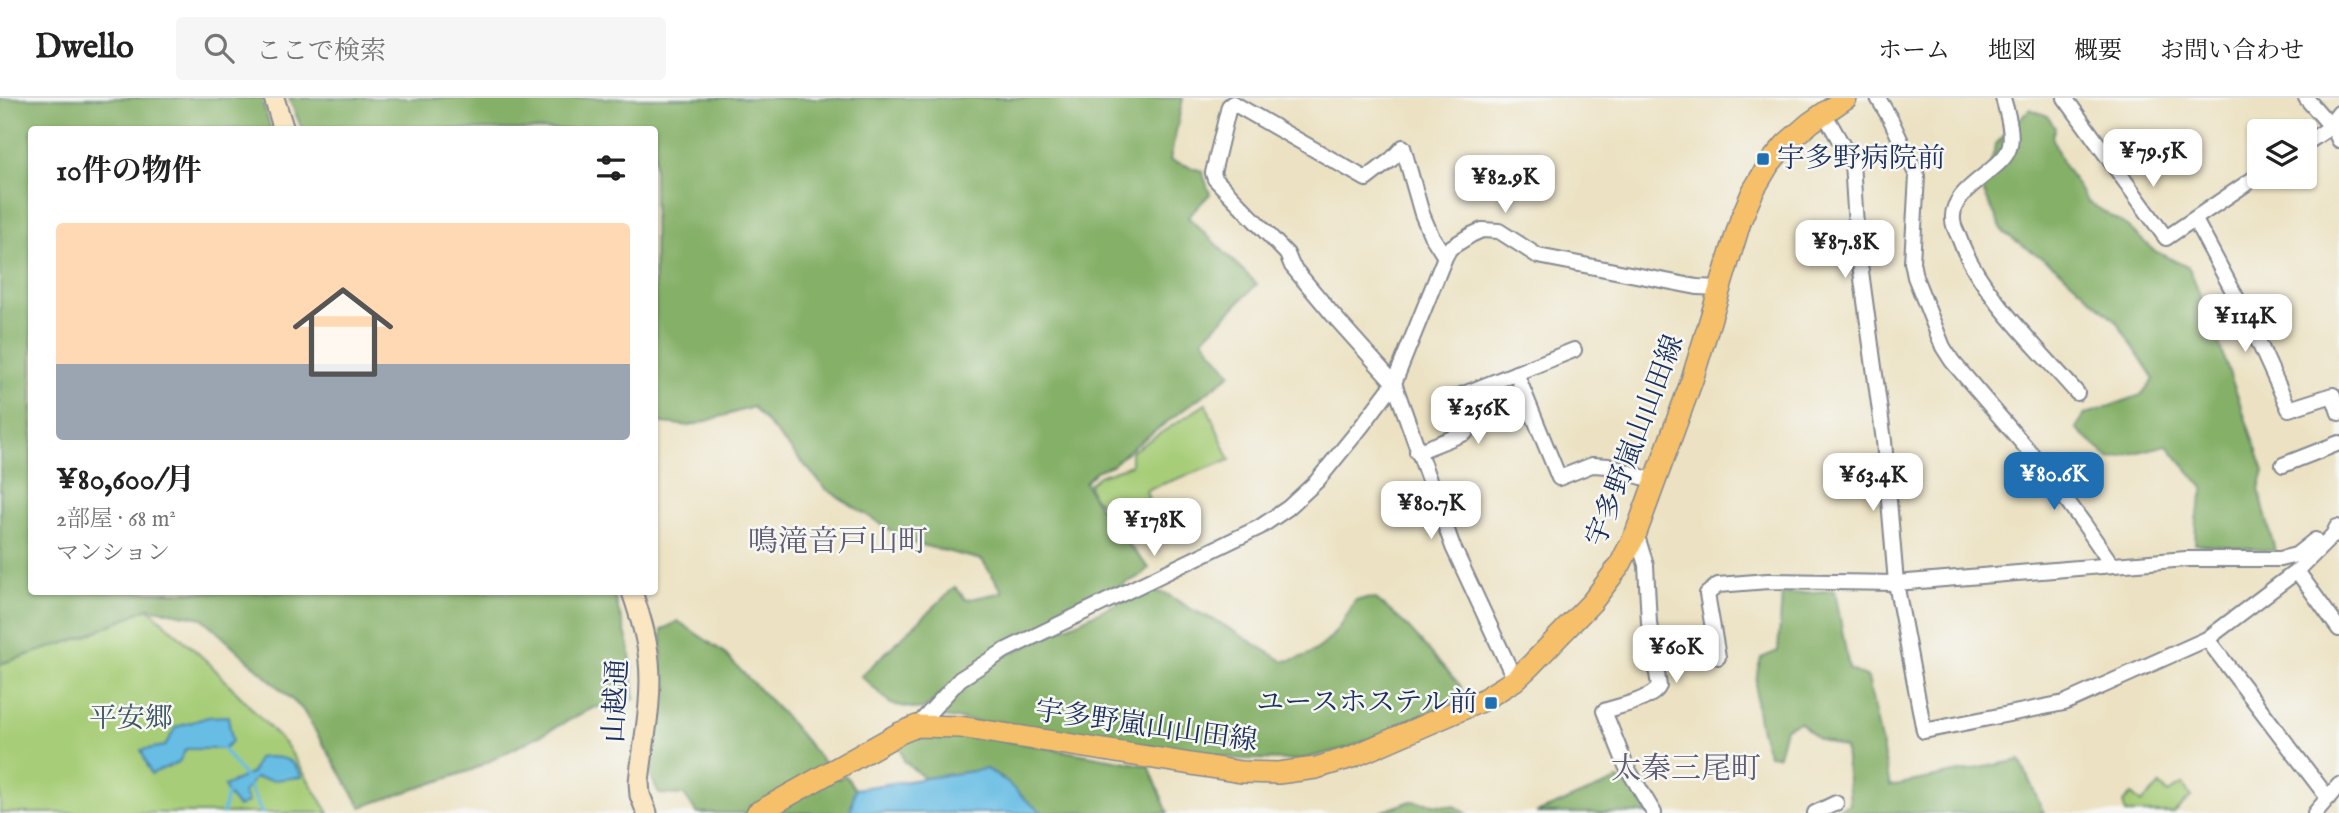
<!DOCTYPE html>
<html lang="ja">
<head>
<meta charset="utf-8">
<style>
	body { margin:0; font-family:"IM FELL English","Noto Serif JP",serif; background:#f6f6f6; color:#222; height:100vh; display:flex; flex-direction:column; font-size:26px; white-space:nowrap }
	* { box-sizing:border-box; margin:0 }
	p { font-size:23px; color:#767676 }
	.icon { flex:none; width:38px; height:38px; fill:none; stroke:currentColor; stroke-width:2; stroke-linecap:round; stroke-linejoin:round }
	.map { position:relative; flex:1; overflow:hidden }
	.drawer { position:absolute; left:28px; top:28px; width:630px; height:469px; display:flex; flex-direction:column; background:#fff; border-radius:7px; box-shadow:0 2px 5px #0004 }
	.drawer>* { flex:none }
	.fabs { position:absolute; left:2247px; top:21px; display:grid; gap:14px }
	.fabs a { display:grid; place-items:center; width:70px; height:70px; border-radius:7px; background:#fff; box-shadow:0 2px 5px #0004; font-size:35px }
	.price { position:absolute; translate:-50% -60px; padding:0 16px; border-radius:14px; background:#fff; color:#222; font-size:23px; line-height:46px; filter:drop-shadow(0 2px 4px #0008) }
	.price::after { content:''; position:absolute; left:50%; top:42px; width:21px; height:16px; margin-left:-10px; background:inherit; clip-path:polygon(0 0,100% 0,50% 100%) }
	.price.active { background:#1f6fb2; color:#fff }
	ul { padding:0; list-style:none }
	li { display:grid; align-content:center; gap:14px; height:371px; padding:0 28px }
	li+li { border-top:2px solid #e0e0e0 }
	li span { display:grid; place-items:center; height:217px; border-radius:7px; color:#555 }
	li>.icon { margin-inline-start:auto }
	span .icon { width:126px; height:126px; fill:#fffc; stroke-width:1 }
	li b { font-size:30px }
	h2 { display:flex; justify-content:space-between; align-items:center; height:84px; padding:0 28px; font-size:30px }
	header { display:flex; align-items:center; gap:42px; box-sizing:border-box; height:98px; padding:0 35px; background:#fff; border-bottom:2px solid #e0e0e0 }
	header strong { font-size:33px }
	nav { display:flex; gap:38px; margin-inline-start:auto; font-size:24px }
	.search { width:490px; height:63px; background:#f6f6f6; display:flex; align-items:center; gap:18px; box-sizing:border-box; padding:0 24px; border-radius:7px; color:#767676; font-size:26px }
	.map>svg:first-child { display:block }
	.green { fill:#a7cd78; stroke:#617e6b; stroke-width:2 }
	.forest { fill:#85b068; stroke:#507063; stroke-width:2 }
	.water { fill:#67bde4; stroke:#4176a1; stroke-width:2 }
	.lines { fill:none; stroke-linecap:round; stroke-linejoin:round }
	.stream { stroke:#67bde4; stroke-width:3.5 }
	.street-casing { stroke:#848890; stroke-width:18 }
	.secondary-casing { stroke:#848890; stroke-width:23 }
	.primary-casing { stroke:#848890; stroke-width:24 }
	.street { stroke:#fff; stroke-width:14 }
	.secondary { stroke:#fbe6c4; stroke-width:19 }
	.primary { stroke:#f6c06b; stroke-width:21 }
	.poi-dot { fill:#1f6fb2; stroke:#f6f6f2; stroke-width:2.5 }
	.labels { text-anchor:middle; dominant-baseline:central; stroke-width:5; stroke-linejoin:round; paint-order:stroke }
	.poi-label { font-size:28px; fill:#1b2f5e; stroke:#f6f6f2; text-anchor:start }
	.street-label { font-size:28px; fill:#1b2f5e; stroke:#f6f6f2 }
	.park-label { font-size:28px; fill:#3e5664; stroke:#f6f6f2 }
	.neighbourhood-label { font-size:30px; fill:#605c73; stroke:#f6f6f2 }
</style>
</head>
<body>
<header>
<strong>Dwello</strong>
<div class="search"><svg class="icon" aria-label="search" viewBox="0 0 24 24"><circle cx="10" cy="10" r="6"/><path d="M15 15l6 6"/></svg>ここで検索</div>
<nav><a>ホーム</a><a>地図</a><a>概要</a><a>お問い合わせ</a></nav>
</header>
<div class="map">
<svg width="2339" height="715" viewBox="0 0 2339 715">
	<rect width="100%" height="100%" fill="#f6f6f2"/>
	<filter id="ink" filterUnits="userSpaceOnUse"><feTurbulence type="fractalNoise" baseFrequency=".0143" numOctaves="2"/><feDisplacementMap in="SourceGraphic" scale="14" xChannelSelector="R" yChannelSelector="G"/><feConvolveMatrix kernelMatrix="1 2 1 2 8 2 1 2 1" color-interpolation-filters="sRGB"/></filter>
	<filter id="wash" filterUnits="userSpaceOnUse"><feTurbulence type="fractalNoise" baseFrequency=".00686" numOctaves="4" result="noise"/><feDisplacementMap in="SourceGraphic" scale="28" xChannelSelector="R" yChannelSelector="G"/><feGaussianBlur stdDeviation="1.57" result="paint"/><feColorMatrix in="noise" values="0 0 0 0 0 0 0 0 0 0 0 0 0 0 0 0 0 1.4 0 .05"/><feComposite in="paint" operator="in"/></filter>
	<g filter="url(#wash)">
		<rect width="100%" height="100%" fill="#ece2c3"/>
		<!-- green -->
		<g class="green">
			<path d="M1206,306L1230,362L1146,392L1152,414L1118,423L1092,397L1089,386L1099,378L1131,367V354Z"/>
			<path d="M148,510L210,566L287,648L329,715H0V566L86,538Z"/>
			<path d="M2183,686L2191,699L2173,715H2126L2123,705L2132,696L2141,705L2160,687L2168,695Z"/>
		</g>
		<!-- forest -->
		<g class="forest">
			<path d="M0,0H261L271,31L32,32V494H613L629,547L635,601L593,610L472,672L361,709L302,611L202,520L148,510L86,538L0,566Z"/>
			<path d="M289,0H1183L1170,62L1202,73L1210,96L1188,119L1257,186L1203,241L1231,276L1127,354L1113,367L1096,373L1085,384C1100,417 1126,443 1149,470L1140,478L1000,549L922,612L891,606L861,578L955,489L966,502L1003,494L982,462L909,444L826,391L753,309L690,328L655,324L654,32L302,31Z"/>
			<path d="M2030,11L2048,18L2055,30L2052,38L2061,62L2087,103L2127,128L2153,152L2189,170L2215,234L2264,373L2259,391L2275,453L2195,446L2196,421L2204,391L2167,347L2110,361L2076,331L2084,317L2141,297L2154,281L2116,223L2056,169L2004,135L1983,93L1996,46Z"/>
			<path d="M1835,492L1849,571L1868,580L1890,688L2020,662L2044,715H1830L1850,706L1845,650L1817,640L1800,624L1785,630L1778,658L1769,657C1757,628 1751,590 1761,560L1778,553L1782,497Z"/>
			<path d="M1143,493L1165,495L1193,512L1220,525L1283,563C1321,560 1340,532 1355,502L1375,500L1406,527L1460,587L1464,599L1351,649L1300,662L1240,661L936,618L964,586L1007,557Z"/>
			<path d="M678,523L722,553L782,615L838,681L845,677L855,691L850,715H697L684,697L659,696L651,678L662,569V532Z"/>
			<path d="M946,632L1149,668L1168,715H1044L1028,706L1002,679L986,671L924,680L904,663L899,645Z"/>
			<path d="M1617,682L1632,687L1649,715H1536Z"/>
			<path d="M1411,703L1457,709L1466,715H1378Z"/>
		</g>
		<!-- water -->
		<g class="water">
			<path d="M228,618L232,643L223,651H186L179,664L151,676L141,652L165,648L176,629L208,619Z"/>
			<path d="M265,659C285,659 294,661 302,679L273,682L255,680L243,695L248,704L238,709L227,696L224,688L252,675L258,660Z"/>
			<path d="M986,671C1010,682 1021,702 1044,715H850L855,691Z"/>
		</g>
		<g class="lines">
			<!-- stream -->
			<g class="stream">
				<path d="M223,651L245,679"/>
				<path d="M249,688L262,715"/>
				<path d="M223,715L227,696"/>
			</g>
		</g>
	</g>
	<g filter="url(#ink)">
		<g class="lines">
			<defs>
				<g id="street">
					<path d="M1878,0L1891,22L1917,78L1912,164L1915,179L1943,249L1952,263L2041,367L2084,426L2112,467"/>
					<path d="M2003,0C2007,14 2015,39 2008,53C1998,75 1950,91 1953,122C1953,126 1956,133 1958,137C1978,194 2037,249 2077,295"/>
					<path d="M2065,0L2166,140L2259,77"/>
					<path d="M2306,0L2335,33L2339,42"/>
					<path d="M1824,15L1852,64L1857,144L1884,343L1896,485L1924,633L2064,605L2207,541L2297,473L2333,437L2337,429"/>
					<path d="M2305,46L2326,32L2339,15"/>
					<path d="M2195,122L2250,225L2289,311L2333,297L2339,315"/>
					<path d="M1445,159L1431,137L1422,116L1403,49L1392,61L1366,81L1233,5L1229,8L1213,75L1215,81L1287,156L1292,168L1333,217L1394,285L1453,449L1515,582"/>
					<path d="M1516,275L1559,380L1592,367L1609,368L1654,383"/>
					<path d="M1417,354L1465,335L1468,331L1456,299L1574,252"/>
					<path d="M2283,367L2339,345"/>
					<path d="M1636,435L1646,467L1649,525L1659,588C1653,602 1618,608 1604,613L1626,668L1654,715"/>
					<path d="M2297,473L2339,531"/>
					<path d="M2207,541L2328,700"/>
					<path d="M1718,559L1707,496L1718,487L1768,483L1896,485L2186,461H2280L2296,457L2315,442"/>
					<path d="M917,628L960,581L1004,553L1260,429L1288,410L1317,383L1361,329L1394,285L1445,159L1450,150L1471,137L1482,132L1499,133L1538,158L1697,189L1721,190"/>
					<path d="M1815,715L1836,705"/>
					<path d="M2315,715L2339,687"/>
				</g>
				<g id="secondary">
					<path d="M274,0L284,32"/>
					<path d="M632,494C640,517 647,539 649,563C653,603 643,645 639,684L640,697L647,715"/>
				</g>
				<path id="primary" d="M757,715L900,635L917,628L960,629L1241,674L1278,675L1316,670L1352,659L1483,602L1515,582L1530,568L1592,504L1620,467L1636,435L1692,282L1741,121L1753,93L1769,66L1786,46L1810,25L1846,0"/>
			</defs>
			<!-- street casing -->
			<use href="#street" class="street-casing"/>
			<!-- secondary casing -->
			<use href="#secondary" class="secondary-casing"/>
			<!-- primary casing -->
			<use href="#primary" class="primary-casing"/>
			<!-- street -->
			<use href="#street" class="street"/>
			<!-- secondary -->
			<use href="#secondary" class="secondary"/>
			<!-- primary -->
			<use href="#primary" class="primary"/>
		</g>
	</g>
	<!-- markers -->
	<g class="poi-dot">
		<rect x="1756" y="54" width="14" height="14" rx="3.5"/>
		<rect x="1484" y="598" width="14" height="14" rx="3.5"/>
	</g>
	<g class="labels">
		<!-- poi labels -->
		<g class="poi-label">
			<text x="1777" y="61">宇多野病院前</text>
			<text x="1477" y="605" text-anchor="end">ユースホステル前</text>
		</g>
		<!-- street labels -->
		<g class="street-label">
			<text transform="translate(1636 343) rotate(-69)">宇多野嵐山山田線</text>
			<text transform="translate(617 603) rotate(-87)">山越通</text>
			<text transform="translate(1146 629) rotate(8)">宇多野嵐山山田線</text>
		</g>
		<!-- park labels -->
		<g class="park-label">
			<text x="131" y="621">平安郷</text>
		</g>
		<!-- neighbourhood labels -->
		<g class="neighbourhood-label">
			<text x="838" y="445">鳴滝音戸山町</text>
			<text x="1686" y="672">太秦三尾町</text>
		</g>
	</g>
</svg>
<div class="fabs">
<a><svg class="icon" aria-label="layers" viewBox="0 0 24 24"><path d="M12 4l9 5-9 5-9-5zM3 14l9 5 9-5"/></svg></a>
</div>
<b class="price" style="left:2153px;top:91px">¥79.5K</b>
<b class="price" style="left:1505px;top:117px">¥82.9K</b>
<b class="price" style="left:1845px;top:182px">¥87.8K</b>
<b class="price" style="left:2245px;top:256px">¥114K</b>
<b class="price" style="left:1478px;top:348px">¥256K</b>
<b class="price active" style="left:2054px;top:414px">¥80.6K</b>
<b class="price" style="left:1873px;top:415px">¥63.4K</b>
<b class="price" style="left:1431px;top:443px">¥80.7K</b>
<b class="price" style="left:1154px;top:460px">¥178K</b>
<b class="price" style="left:1676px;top:587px">¥60K</b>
<section class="drawer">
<h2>10件の物件<svg class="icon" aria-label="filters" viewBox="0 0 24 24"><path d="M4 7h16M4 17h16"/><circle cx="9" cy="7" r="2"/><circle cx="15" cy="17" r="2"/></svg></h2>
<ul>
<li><span style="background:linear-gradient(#ffd9b3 65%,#9aa5b1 0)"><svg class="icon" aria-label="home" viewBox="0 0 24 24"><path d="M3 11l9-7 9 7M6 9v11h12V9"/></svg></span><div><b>¥80,600/月</b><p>2部屋 · 68 m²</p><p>マンション</p></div></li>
</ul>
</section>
</div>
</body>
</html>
